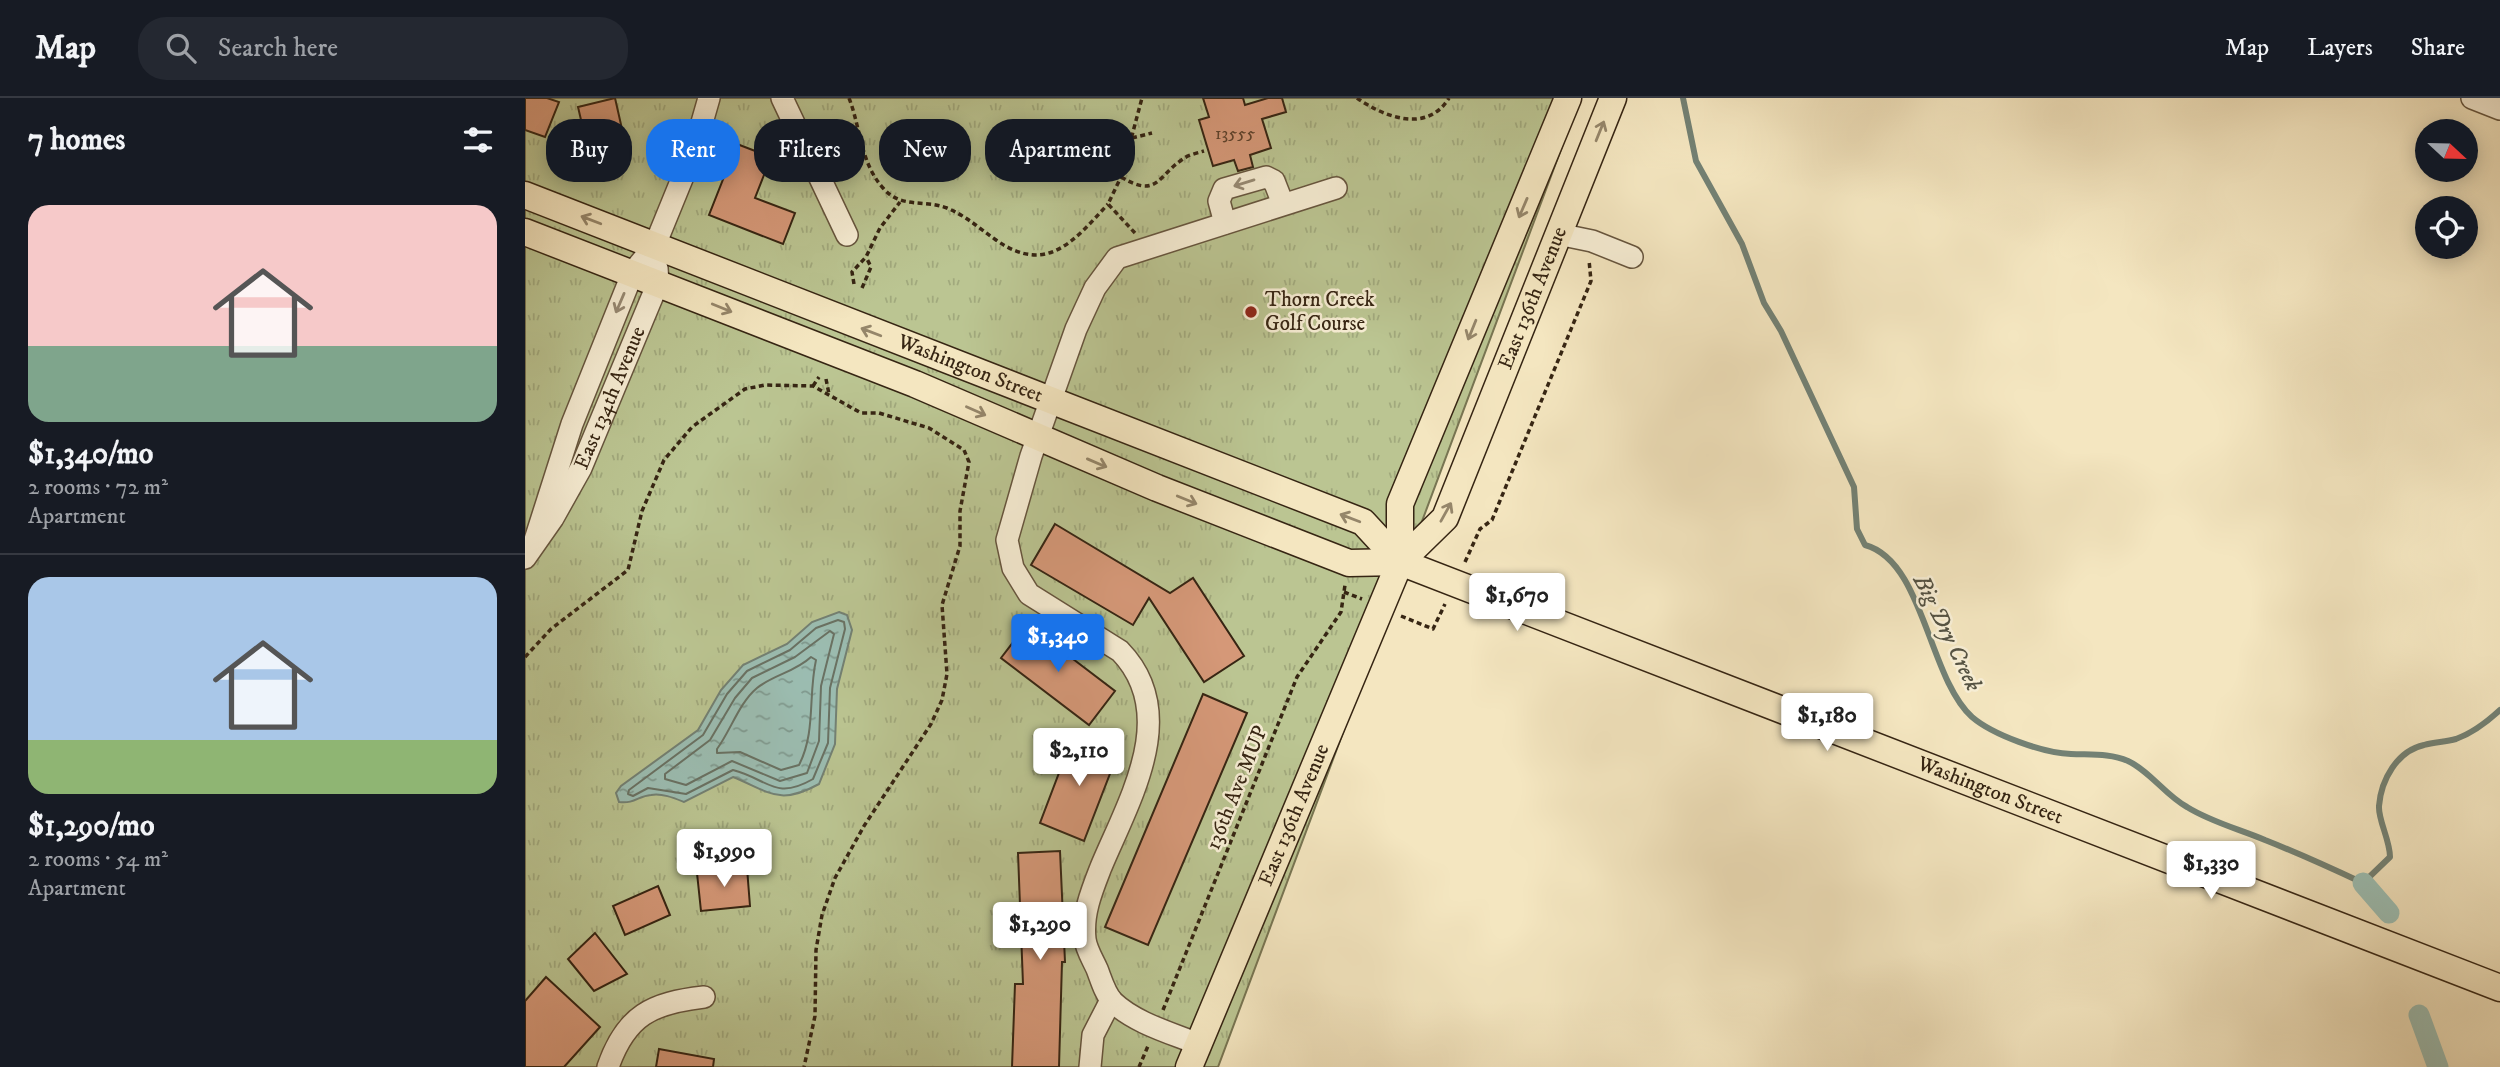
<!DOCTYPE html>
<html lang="en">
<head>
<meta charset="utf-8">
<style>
	body { margin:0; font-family:"IM FELL DW Pica",serif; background:#242831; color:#f1f3f6; height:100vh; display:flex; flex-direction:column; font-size:26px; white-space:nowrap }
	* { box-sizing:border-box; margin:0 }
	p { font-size:23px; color:#9ea1a6 }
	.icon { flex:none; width:38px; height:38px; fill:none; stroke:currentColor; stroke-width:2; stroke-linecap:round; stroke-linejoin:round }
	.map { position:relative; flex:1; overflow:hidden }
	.details { display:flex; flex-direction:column; background:#171b24; width:525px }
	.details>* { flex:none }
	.top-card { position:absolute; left:21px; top:21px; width:665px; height:63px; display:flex; gap:14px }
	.needle { width:46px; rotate:112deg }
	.tools { position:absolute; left:1890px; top:21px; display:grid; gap:14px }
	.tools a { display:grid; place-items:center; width:63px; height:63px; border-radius:50%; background:#171b24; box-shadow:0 4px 18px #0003; font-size:35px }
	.price { position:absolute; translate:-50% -60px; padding:0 16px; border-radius:7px; background:#fff; color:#222; font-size:23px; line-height:46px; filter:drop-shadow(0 2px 4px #0008) }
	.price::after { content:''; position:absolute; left:50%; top:42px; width:21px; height:16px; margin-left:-10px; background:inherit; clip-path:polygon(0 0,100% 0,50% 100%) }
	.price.current { background:#1a73e8; color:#fff }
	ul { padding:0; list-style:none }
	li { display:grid; align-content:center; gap:14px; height:371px; padding:0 28px }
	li+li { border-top:2px solid #363941 }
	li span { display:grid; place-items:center; height:217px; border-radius:21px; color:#555 }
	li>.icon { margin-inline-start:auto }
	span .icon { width:126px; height:126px; fill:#fffc; stroke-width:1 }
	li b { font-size:30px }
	h2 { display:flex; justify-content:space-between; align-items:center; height:84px; padding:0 28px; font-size:30px }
	.chip { padding:0 24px; border-radius:28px; background:#171b24; box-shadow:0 4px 18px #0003; font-size:24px; line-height:63px }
	.chip.current { background:#1a73e8; color:#fff }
	header { display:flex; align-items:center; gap:42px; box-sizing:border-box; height:98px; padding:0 35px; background:#171b24; border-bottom:2px solid #363941 }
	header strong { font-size:33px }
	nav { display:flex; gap:38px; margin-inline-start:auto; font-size:24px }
	.search { width:490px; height:63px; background:#242831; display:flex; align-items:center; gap:18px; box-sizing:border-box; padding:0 24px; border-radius:28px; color:#9ea1a6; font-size:26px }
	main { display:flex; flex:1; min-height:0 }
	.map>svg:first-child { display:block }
	.grass { fill:url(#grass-tufts); stroke:#787552; stroke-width:2 }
	.water { fill:url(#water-ripples); stroke:#738174; stroke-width:2 }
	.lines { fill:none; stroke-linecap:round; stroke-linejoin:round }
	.shore { stroke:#697264; stroke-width:2 }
	.stream { stroke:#738174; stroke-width:6 }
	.canal { stroke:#9cbfb4; stroke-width:21 }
	.building { fill:#d59878; stroke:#362513; stroke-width:2 }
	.minor-casing { stroke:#66553e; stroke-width:24 }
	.major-casing { stroke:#362513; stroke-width:29 }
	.path { stroke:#362513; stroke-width:3.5; stroke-dasharray:5 3.5; stroke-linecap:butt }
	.minor { stroke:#f8efd6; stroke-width:21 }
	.major { stroke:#f4e6c0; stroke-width:26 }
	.oneway { stroke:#95866a }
	.oneway2 { stroke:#978a74 }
	.poi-dot { fill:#8f2418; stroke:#f8efd6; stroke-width:2.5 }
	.labels { text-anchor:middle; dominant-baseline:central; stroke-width:5; stroke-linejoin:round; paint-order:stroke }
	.number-label { font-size:18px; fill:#5e422c }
	.street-label { font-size:21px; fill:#362513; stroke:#f8efd6 }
	.poi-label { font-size:21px; fill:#362513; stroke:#f8efd6; text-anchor:start }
	.water-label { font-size:23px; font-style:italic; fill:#555343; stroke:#f8efd6 }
</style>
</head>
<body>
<header>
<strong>Map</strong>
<div class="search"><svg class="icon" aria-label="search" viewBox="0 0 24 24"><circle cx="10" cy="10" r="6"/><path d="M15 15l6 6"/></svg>Search here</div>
<nav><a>Map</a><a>Layers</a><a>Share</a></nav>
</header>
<main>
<section class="details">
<h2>7 homes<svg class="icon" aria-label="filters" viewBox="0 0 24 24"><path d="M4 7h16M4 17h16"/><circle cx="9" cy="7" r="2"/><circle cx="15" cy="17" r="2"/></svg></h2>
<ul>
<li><span style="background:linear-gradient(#f6c9c9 65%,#7fa58c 0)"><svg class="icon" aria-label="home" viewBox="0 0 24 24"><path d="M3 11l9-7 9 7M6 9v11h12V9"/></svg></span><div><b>$1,340/mo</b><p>2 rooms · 72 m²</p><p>Apartment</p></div></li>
<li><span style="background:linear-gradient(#a9c7e8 75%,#8fb573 0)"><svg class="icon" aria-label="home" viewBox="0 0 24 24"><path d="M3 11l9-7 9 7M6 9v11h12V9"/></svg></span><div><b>$1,290/mo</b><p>2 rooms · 54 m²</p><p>Apartment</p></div></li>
</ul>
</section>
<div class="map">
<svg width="1975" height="969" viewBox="0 0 1975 969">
	<defs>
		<pattern id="grass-tufts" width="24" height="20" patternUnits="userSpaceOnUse" patternTransform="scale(1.75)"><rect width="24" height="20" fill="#bbc592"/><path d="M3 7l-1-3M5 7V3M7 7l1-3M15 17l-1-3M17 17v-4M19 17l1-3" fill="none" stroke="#a1a97d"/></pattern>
		<pattern id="water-ripples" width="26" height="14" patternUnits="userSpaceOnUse" patternTransform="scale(1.75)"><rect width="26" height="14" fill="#9cbfb4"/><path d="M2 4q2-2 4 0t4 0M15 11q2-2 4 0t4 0" fill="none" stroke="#809b91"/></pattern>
	</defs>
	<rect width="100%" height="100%" fill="#f4e6c0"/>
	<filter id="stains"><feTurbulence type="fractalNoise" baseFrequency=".00286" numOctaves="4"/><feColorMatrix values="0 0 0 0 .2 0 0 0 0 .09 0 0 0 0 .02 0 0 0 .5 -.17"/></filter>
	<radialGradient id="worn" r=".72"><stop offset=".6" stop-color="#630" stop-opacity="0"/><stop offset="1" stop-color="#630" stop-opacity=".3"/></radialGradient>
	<!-- grass -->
	<path class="grass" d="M0,0H1050L1038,46L693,969H0Z"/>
	<!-- water -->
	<path class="water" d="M314,514L322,517L327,532L312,591L310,646L294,686C254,708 245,694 208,679L159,704C149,700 137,695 126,697C113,698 110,706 94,704L91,695L96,688L173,632L196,592L218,567L262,546L287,524Z"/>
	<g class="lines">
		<!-- shore -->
		<g class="shore">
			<path d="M313,522L319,524L320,531L305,590L303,645L288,681C250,703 243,681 208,672L161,696L123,690L108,698L103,696L104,692L178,637L202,596L222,573L265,552L291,530Z"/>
			<path d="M305,533L309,536L296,588L294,643L282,675L255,683L207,663L161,687L140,681V676L185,642L210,600L227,580L270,559Z"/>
			<path d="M286,559L291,562C283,598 291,634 274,667L256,672L215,654L192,655V651C206,632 214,605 232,590C248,577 270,574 286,559Z"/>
		</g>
		<!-- stream -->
		<path class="stream" d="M1158,0L1171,63L1217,146L1239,205L1256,233L1329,389L1332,431L1340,447C1399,463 1403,579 1447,619C1468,637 1518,655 1546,656C1565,657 1585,655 1603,663C1626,674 1640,697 1662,709C1686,724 1714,731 1740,742C1773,755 1806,770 1838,785L1865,759C1865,742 1853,722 1854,708C1856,682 1872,653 1899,647C1909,644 1920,644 1931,641C1948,635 1962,624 1975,612"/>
		<!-- canal -->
		<g class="canal">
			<path d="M1838,785L1864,815"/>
			<path d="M1894,917L1913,969"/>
		</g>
	</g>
	<!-- building -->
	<g class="building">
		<path d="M0,0H22L34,4L20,39L0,32Z"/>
		<path d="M90,0L97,31L60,39L53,9Z"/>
		<path d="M678,0H718L720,7L743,0H757L761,14L737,21L746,50L725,57L728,69L713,73L709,62L688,68L674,22L684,19Z"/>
		<path d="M212,46L246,59L230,100L270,115L258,146L184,117Z"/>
		<path d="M530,426L645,495L668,480L719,558L679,584L624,500L608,527L506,467Z"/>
		<path d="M502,526L590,593L564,627L476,560Z"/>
		<path d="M678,596L722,615L623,847L580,829Z"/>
		<path d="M548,638L593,655L559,743L515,725Z"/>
		<path d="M535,753L540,864H537L534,969H487L490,886H498L493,755Z"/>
		<path d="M222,770L225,808L176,813L172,775Z"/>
		<path d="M133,788L145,817L100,837L88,808Z"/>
		<path d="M70,835L102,876L69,893L43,861Z"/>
		<path d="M21,879L75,929L39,969H0V903Z"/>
		<path d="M134,951L189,961L188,969H131Z"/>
	</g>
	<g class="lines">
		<defs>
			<g id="minor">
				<path d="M257,0L322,137"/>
				<path d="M1947,0L1975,11"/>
				<path d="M700,125L694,103L699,91L741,79L749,83L758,106"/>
				<path d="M1033,136L1067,143L1107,159"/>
				<path d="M9,445L47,326L108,174L130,147L170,49L184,0"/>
				<path id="s1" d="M0,460L28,420L56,370L133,185L132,170"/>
				<path d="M673,946C646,935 610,925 588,904C580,896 576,881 572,871C568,862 561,851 560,841C557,816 567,792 576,769C604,702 656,616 595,553L504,496L488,470L482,442L506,358L551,231L570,190L592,160L811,90"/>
				<path d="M83,969C101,917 127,905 179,899"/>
				<path d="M565,969L568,937L586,902"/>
			</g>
			<g id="major">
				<path id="s2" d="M0,97L838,424L875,464"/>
				<path id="s3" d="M0,134L390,286L632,390L824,465L875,464L1975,890"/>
				<path d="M875,464V406L1043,0"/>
				<path id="s4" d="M664,969L875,464L920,420L1088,0"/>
			</g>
		</defs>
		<!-- minor casing -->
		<use href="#minor" class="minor-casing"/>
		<!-- major casing -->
		<use href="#major" class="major-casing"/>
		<!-- path -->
		<g class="path">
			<path d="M324,0C336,31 335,64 358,90C376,111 398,101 422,110C441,118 454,130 471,142C522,178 550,142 583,106"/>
			<path d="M832,0C859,19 902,36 924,0"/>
			<path d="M607,40L627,35"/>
			<path d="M596,79C633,101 632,78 658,61C663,57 672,55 679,53"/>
			<path d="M610,135L583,106L596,79L617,0"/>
			<path d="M329,186L327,174L341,159L355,130L375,104"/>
			<path d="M337,190L346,169L341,159"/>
			<path d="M301,281L304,296"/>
			<path d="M288,288L294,279"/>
			<path d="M940,464L955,431L967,422L1066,183L1064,162"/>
			<path d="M819,494L837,501"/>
			<path d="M876,518L908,531L920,506"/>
			<path d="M0,559L26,531L103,472L117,413L139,362L167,329L220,291L240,287L288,288L336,315H354L404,330L439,352L444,364L435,413V448L417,507L422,576L417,602L406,626L339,728L310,780L297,817L291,852L290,918L279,969"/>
			<path d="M638,912L772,579L816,514L820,487"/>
			<path d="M614,969L623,948"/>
		</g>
		<!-- minor -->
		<use href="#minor" class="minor"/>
		<!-- major -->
		<use href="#major" class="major"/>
	</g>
	<!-- one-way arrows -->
	<defs><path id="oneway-shaft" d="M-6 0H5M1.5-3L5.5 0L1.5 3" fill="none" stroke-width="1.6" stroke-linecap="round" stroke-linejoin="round" transform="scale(1.75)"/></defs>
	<g class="oneway">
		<use href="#oneway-shaft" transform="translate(1075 33) rotate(-68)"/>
		<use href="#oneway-shaft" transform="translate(998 110) rotate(113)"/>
		<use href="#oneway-shaft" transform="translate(66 122) rotate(-159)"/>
		<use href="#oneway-shaft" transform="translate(197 210) rotate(22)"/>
		<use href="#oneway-shaft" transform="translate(947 232) rotate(112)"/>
		<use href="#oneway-shaft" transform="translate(346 234) rotate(-159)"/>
		<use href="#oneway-shaft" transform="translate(451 313) rotate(24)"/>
		<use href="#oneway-shaft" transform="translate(572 365) rotate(23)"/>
		<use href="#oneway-shaft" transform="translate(662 402) rotate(22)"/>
		<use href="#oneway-shaft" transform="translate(921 414) rotate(-61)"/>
		<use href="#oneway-shaft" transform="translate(825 420) rotate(-159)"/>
	</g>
	<g class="oneway2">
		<use href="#oneway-shaft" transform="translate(719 85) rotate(163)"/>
		<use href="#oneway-shaft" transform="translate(95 205) rotate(113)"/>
	</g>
	<!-- markers -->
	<circle class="poi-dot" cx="726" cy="214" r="7"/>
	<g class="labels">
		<!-- number labels -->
		<g class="number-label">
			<text x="710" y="36">13555</text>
		</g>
		<!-- street labels -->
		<g class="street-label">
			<text stroke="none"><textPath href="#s4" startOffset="847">East 136th Avenue</textPath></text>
			<text stroke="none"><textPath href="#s2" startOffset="478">Washington Street</textPath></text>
			<text stroke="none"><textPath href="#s1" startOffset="182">East 134th Avenue</textPath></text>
			<text transform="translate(712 690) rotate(-68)">136th Ave MUP</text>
			<text stroke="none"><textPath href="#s3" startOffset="1572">Washington Street</textPath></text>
			<text stroke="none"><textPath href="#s4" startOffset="273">East 136th Avenue</textPath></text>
		</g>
		<!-- poi labels -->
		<g class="poi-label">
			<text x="740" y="202">Thorn Creek<tspan x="740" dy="24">Golf Course</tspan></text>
		</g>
		<!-- water labels -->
		<g class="water-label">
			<text transform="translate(1422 535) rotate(64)">Big Dry Creek</text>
		</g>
	</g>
	<rect width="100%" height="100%" filter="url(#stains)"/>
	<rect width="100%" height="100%" fill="url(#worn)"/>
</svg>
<div class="tools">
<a><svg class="needle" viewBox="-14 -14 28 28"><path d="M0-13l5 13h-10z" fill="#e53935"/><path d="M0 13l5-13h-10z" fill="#9ea1a6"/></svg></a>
<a><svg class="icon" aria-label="locate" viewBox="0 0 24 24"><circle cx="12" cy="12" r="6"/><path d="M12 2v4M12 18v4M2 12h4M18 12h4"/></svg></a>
</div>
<b class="price" style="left:992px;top:535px">$1,670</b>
<b class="price current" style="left:533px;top:576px">$1,340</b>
<b class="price" style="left:1302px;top:655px">$1,180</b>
<b class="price" style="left:554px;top:690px">$2,110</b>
<b class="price" style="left:199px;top:791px">$1,990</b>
<b class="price" style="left:1686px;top:803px">$1,330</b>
<b class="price" style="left:515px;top:864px">$1,290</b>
<div class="top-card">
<a class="chip">Buy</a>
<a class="chip current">Rent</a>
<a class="chip">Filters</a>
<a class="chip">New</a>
<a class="chip">Apartment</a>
</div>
</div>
</main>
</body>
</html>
